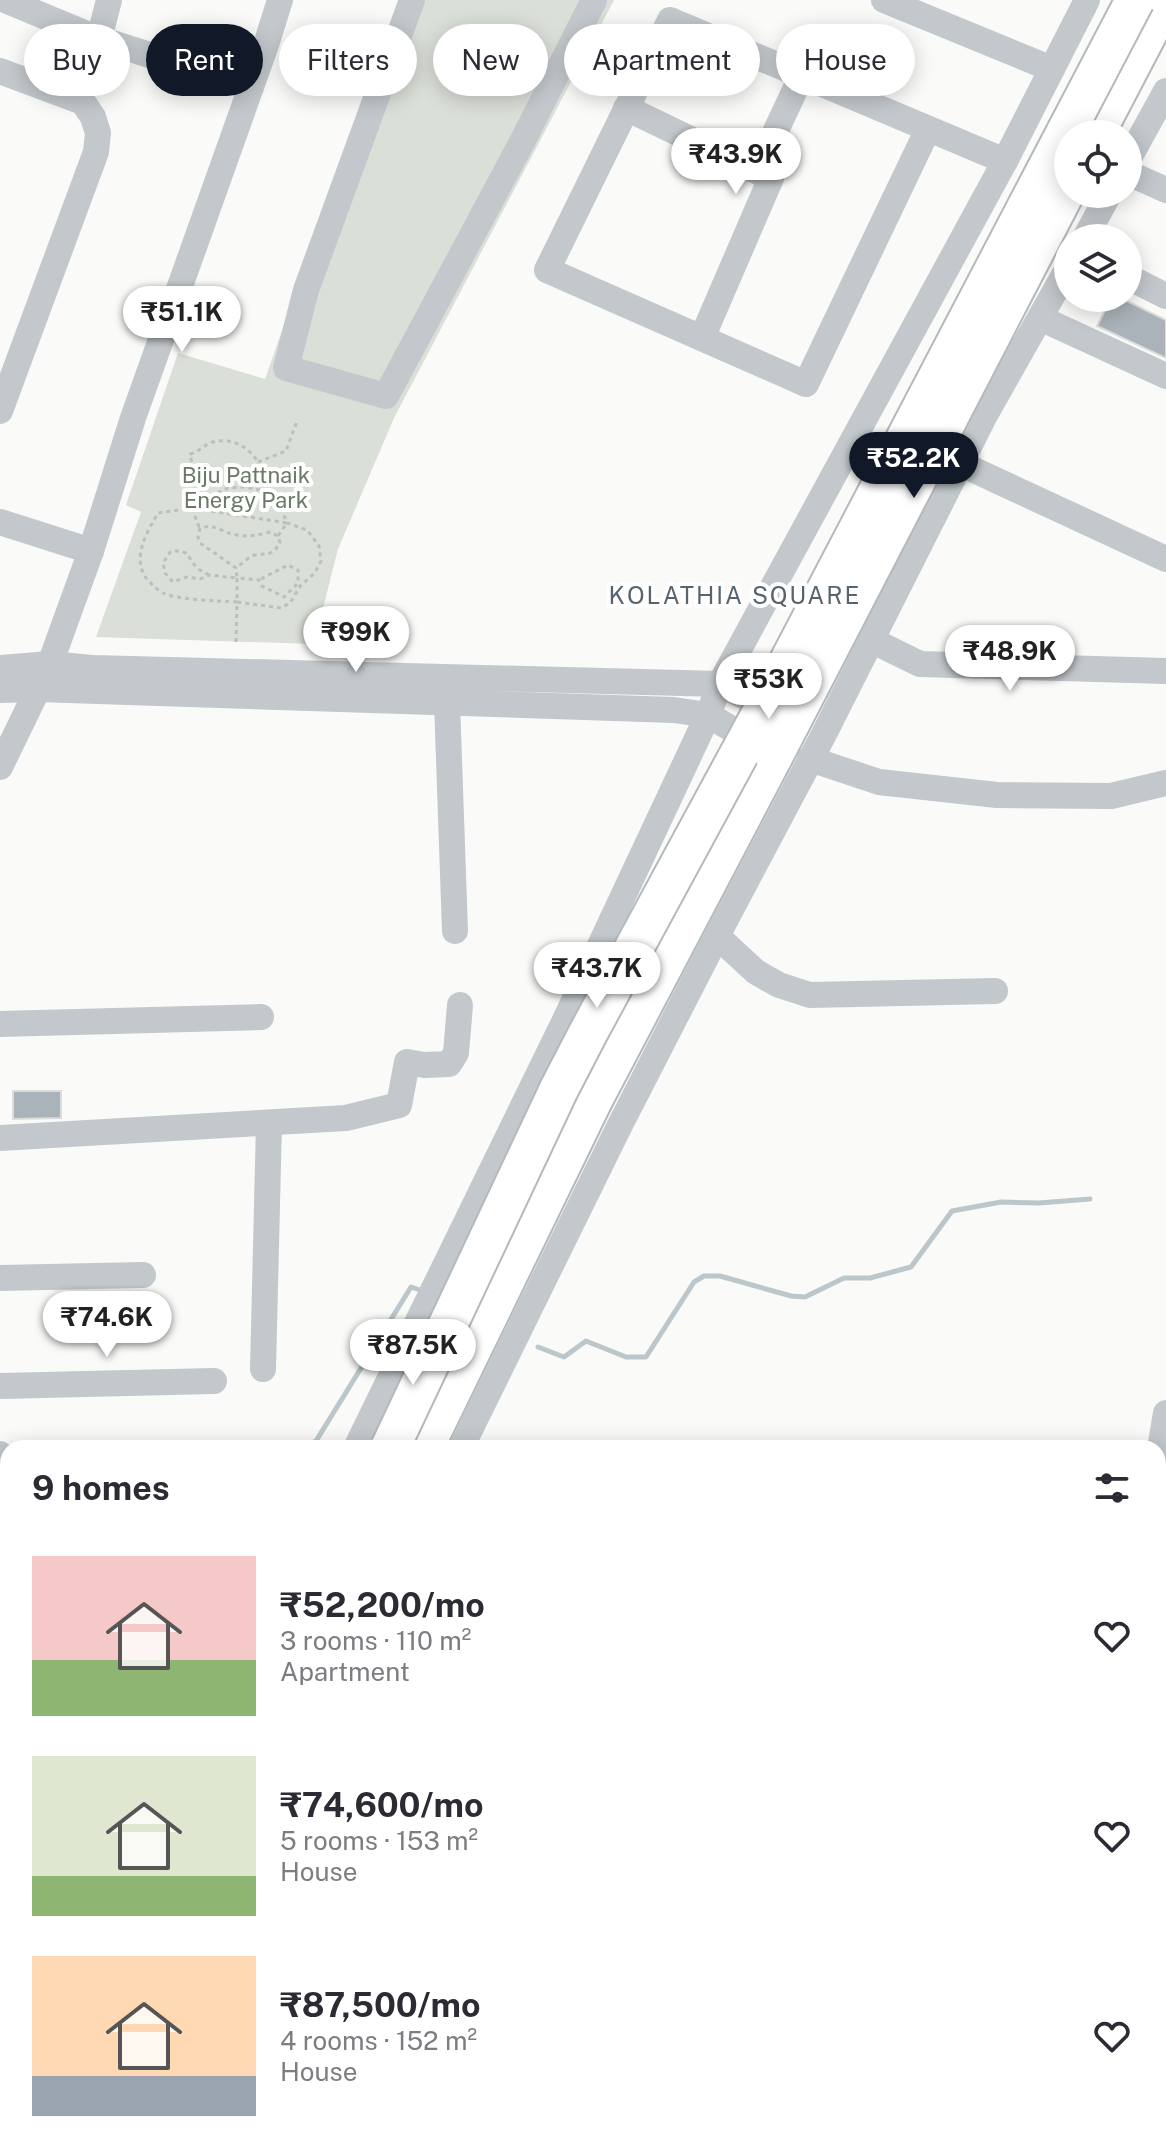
<!DOCTYPE html>
<html lang="en">
<head>
<meta charset="utf-8">
<style>
	body { margin:0; font-family:"Public Sans",sans-serif; background:#f2f2f3; color:#2b2b33; height:100vh; display:flex; flex-direction:column; font-size:30px; white-space:nowrap }
	* { box-sizing:border-box; margin:0 }
	p { font-size:26px; color:#7c7c81 }
	.icon { flex:none; width:44px; height:44px; fill:none; stroke:currentColor; stroke-width:2; stroke-linecap:round; stroke-linejoin:round }
	.map { position:relative; flex:1; overflow:hidden }
	.panel { position:absolute; left:0px; top:1440px; width:1166px; height:714px; display:flex; flex-direction:column; background:#fff; border-radius:24px 24px 0 0; box-shadow:0 4px 20px #0003 }
	.panel>* { flex:none }
	.banner { position:absolute; left:24px; top:24px; width:1118px; height:72px; display:flex; gap:16px }
	.buttons { position:absolute; left:1054px; top:120px; display:grid; gap:16px }
	.buttons a { display:grid; place-items:center; width:88px; height:88px; border-radius:50%; background:#fff; box-shadow:0 4px 20px #0003; font-size:40px }
	.price { position:absolute; translate:-50% -68px; padding:0 18px; border-radius:28px; background:#fff; color:#222; font-size:26px; line-height:52px; filter:drop-shadow(0 2px 4px #0008) }
	.price::after { content:''; position:absolute; left:50%; top:48px; width:24px; height:18px; margin-left:-12px; background:inherit; clip-path:polygon(0 0,100% 0,50% 100%) }
	.price.current { background:#111827; color:#fff }
	ul { padding:0; list-style:none }
	li { display:flex; align-items:center; gap:24px; height:200px; padding:0 32px }
	li span { display:grid; place-items:center; flex:none; width:224px; height:160px; border-radius:0px; color:#555 }
	li>.icon { margin-inline-start:auto }
	span .icon { width:96px; height:96px; fill:#fffc; stroke-width:1 }
	li b { font-size:34px }
	h2 { display:flex; justify-content:space-between; align-items:center; height:96px; padding:0 32px; font-size:34px }
	.chip { padding:0 28px; border-radius:36px; background:#fff; box-shadow:0 4px 20px #0003; font-size:28px; line-height:72px }
	.chip.current { background:#111827; color:#fff }
	.map>svg:first-child { display:block }
	.green { fill:#dadfd7 }
	.lines { fill:none; stroke-linecap:round; stroke-linejoin:round }
	.stream { stroke:#bbc7cb; stroke-width:5 }
	.building { fill:#aab3b9; stroke:#dcdcda; stroke-width:2 }
	.highway-casing { stroke:#b4b9bd; stroke-width:42 }
	.path { stroke:#bbbfc2; stroke-width:3; stroke-dasharray:4 4; stroke-linecap:butt }
	.minor { stroke:#c3c8cc; stroke-width:26 }
	.highway { stroke:#fff; stroke-width:38 }
	.highway-bridge-casing { stroke:#b4b9bd; stroke-width:42; stroke-linecap:butt }
	.highway-bridge { stroke:#fff; stroke-width:38 }
	.labels { text-anchor:middle; dominant-baseline:central; stroke-width:8; stroke-linejoin:round; paint-order:stroke }
	.park-label { font-size:22px; fill:#687a64; stroke:#fff }
	.neighbourhood-label { font-size:24px; letter-spacing:2px; fill:#57646e; stroke:#fff }
</style>
</head>
<body>
<div class="map">
<svg width="1166" height="2153" viewBox="0 0 1166 2153">
	<rect width="100%" height="100%" fill="#fafaf8"/>
	<!-- green -->
	<path class="green" d="M399,0H614L394,418L338,549L314,644L96,637L141,512L126,505L178,353L265,379Z"/>
	<g class="lines">
		<!-- stream -->
		<g class="stream">
			<path d="M538,1347L564,1357L586,1341L626,1357H646L694,1282L704,1276H720L791,1296L805,1297L844,1278H870L911,1267L952,1211L1001,1202L1039,1203L1090,1199"/>
			<path d="M298,1448L316,1441L411,1287L426,1292"/>
			<path d="M0,1528H8"/>
		</g>
	</g>
	<!-- building -->
	<g class="building">
		<path d="M1111,298H1121L1166,320V358L1097,326Z"/>
		<path d="M13,1091H61V1118L13,1119Z"/>
	</g>
	<g class="lines">
		<defs>
			<g id="highway">
				<path d="M1095,134L1165,0"/>
				<path d="M424,1448L593,1100L774,755"/>
				<path d="M46,2153L50,2146"/>
				<path d="M76,2153L79,2146"/>
			</g>
		</defs>
		<!-- highway casing -->
		<use href="#highway" class="highway-casing"/>
		<!-- path -->
		<g class="path">
			<path d="M258,462L286,451L297,421"/>
			<path d="M200,501L190,454C199,452 205,444 213,442C233,437 248,447 258,462L245,487"/>
			<path d="M199,527L192,508L287,523L278,536"/>
			<path d="M209,575C205,573 201,571 197,568C186,556 191,550 171,551L163,563L165,573L173,582L187,577L200,579L209,575L237,578L236,568L200,543L198,537L200,528C216,523 222,533 237,535C249,537 259,535 270,532L278,536L280,543C272,556 268,553 255,555C248,557 242,564 236,568"/>
			<path d="M236,642L237,602C219,601 178,600 163,593C162,593 153,586 153,585C128,565 145,535 158,513L192,508L200,501L228,488L245,487L260,490L279,503L287,523L307,530L319,546L321,561L314,574L300,586L290,603L281,608L237,602V578L259,580L262,586L284,597L298,583V570L288,565L259,580"/>
		</g>
		<!-- minor -->
		<g class="minor">
			<path d="M5,0L99,39L251,87"/>
			<path d="M412,0L306,290L286,368L386,396L522,142L594,0"/>
			<path d="M884,0L1052,69"/>
			<path d="M99,39L109,0"/>
			<path d="M0,71L83,102L93,117L98,133L96,152L0,411"/>
			<path d="M626,108L771,178L702,338"/>
			<path d="M928,129L806,384L547,270L670,20L1005,161"/>
			<path d="M1128,160L1166,91"/>
			<path d="M757,171L802,75"/>
			<path d="M1128,173L1166,190"/>
			<path d="M1085,238L1109,194"/>
			<path d="M1128,277L1166,296"/>
			<path d="M1040,318L1166,376"/>
			<path d="M961,464L1166,559"/>
			<path d="M0,522L91,551"/>
			<path d="M871,640L920,664L1166,671"/>
			<path d="M0,668L50,664L92,668L720,684L777,713"/>
			<path d="M0,690L38,689L674,710L708,715L759,745"/>
			<path d="M447,702L455,931"/>
			<path d="M810,759L879,782L997,795L1111,796L1166,783"/>
			<path d="M0,767L50,664L91,551L133,418L266,45L280,0"/>
			<path d="M717,936L756,972L779,985L810,995L995,991"/>
			<path d="M0,1024L261,1017"/>
			<path d="M0,1138L346,1118L399,1105L407,1062L424,1065L449,1064L456,1053L460,1005"/>
			<path d="M0,1278L143,1275"/>
			<path d="M263,1369L269,1123"/>
			<path d="M0,1386L214,1381"/>
			<path d="M356,1448L565,1020L708,715L720,684L1005,161L1087,0"/>
			<path d="M461,1448L619,1127L717,936L823,736L985,415L1068,268"/>
			<path d="M0,1454L8,1502"/>
			<path d="M1158,1461L1166,1413"/>
			<path d="M0,1603H8"/>
			<path d="M1158,1621L1166,1624"/>
			<path d="M0,1894L8,1892"/>
			<path d="M1158,2074H1166"/>
			<path d="M1158,2102H1166"/>
			<path d="M0,2151L8,2135"/>
			<path d="M108,2153L111,2146"/>
		</g>
		<!-- highway -->
		<use href="#highway" class="highway"/>
		<defs>
			<g id="highway-bridge">
				<path d="M774,755L1068,187"/>
				<path d="M390,1448L559,1089L588,1033L776,686L1135,0"/>
			</g>
		</defs>
		<!-- highway-bridge casing -->
		<use href="#highway-bridge" class="highway-bridge-casing"/>
		<!-- highway-bridge -->
		<use href="#highway-bridge" class="highway-bridge"/>
	</g>
	<g class="labels">
		<!-- park labels -->
		<g class="park-label">
			<text x="246" y="475">Biju Pattnaik<tspan x="246" dy="25">Energy Park</tspan></text>
		</g>
		<!-- neighbourhood labels -->
		<g class="neighbourhood-label">
			<text x="735" y="595">KOLATHIA SQUARE</text>
		</g>
	</g>
</svg>
<div class="buttons">
<a><svg class="icon" aria-label="locate" viewBox="0 0 24 24"><circle cx="12" cy="12" r="6"/><path d="M12 2v4M12 18v4M2 12h4M18 12h4"/></svg></a>
<a><svg class="icon" aria-label="layers" viewBox="0 0 24 24"><path d="M12 4l9 5-9 5-9-5zM3 14l9 5 9-5"/></svg></a>
</div>
<b class="price" style="left:736px;top:196px">₹43.9K</b>
<b class="price" style="left:182px;top:354px">₹51.1K</b>
<b class="price current" style="left:914px;top:500px">₹52.2K</b>
<b class="price" style="left:356px;top:674px">₹99K</b>
<b class="price" style="left:1010px;top:693px">₹48.9K</b>
<b class="price" style="left:769px;top:721px">₹53K</b>
<b class="price" style="left:597px;top:1010px">₹43.7K</b>
<b class="price" style="left:107px;top:1359px">₹74.6K</b>
<b class="price" style="left:413px;top:1387px">₹87.5K</b>
<div class="banner">
<a class="chip">Buy</a>
<a class="chip current">Rent</a>
<a class="chip">Filters</a>
<a class="chip">New</a>
<a class="chip">Apartment</a>
<a class="chip">House</a>
</div>
<section class="panel">
<h2>9 homes<svg class="icon" aria-label="filters" viewBox="0 0 24 24"><path d="M4 7h16M4 17h16"/><circle cx="9" cy="7" r="2"/><circle cx="15" cy="17" r="2"/></svg></h2>
<ul>
<li><span style="background:linear-gradient(#f6c9c9 65%,#8fb573 0)"><svg class="icon" aria-label="home" viewBox="0 0 24 24"><path d="M3 11l9-7 9 7M6 9v11h12V9"/></svg></span><div><b>₹52,200/mo</b><p>3 rooms · 110 m²</p><p>Apartment</p></div><svg class="icon" aria-label="heart" viewBox="0 0 24 24"><path d="M12 20l-8-8c-3-5 5-10 8-4 3-6 11-1 8 4z"/></svg></li>
<li><span style="background:linear-gradient(#dfe7d0 75%,#8fb573 0)"><svg class="icon" aria-label="home" viewBox="0 0 24 24"><path d="M3 11l9-7 9 7M6 9v11h12V9"/></svg></span><div><b>₹74,600/mo</b><p>5 rooms · 153 m²</p><p>House</p></div><svg class="icon" aria-label="heart" viewBox="0 0 24 24"><path d="M12 20l-8-8c-3-5 5-10 8-4 3-6 11-1 8 4z"/></svg></li>
<li><span style="background:linear-gradient(#ffd9b3 75%,#9aa5b1 0)"><svg class="icon" aria-label="home" viewBox="0 0 24 24"><path d="M3 11l9-7 9 7M6 9v11h12V9"/></svg></span><div><b>₹87,500/mo</b><p>4 rooms · 152 m²</p><p>House</p></div><svg class="icon" aria-label="heart" viewBox="0 0 24 24"><path d="M12 20l-8-8c-3-5 5-10 8-4 3-6 11-1 8 4z"/></svg></li>
</ul>
</section>
</div>
</body>
</html>
